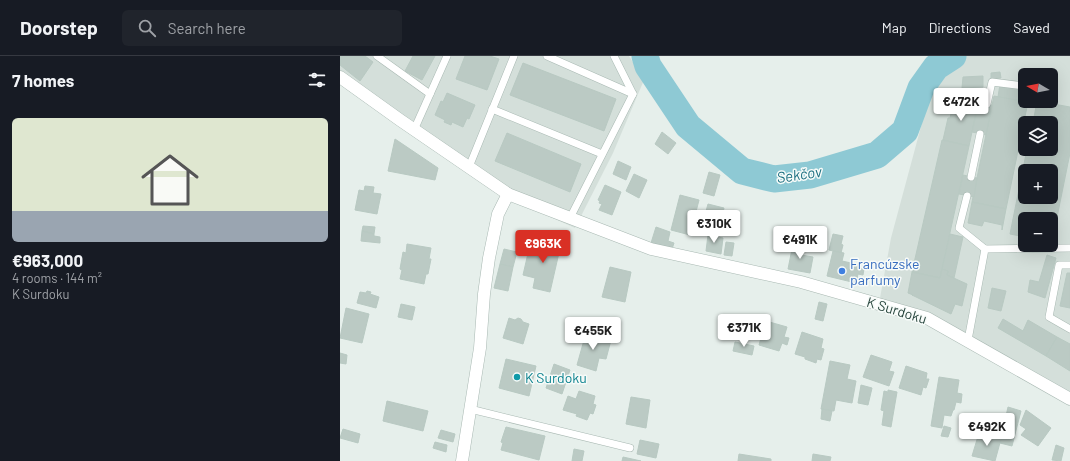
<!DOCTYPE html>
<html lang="en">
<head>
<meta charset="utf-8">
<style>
	body { margin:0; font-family:Barlow,sans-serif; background:#20242c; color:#f1f3f6; height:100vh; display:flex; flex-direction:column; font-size:15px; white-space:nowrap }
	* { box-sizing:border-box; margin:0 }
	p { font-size:13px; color:#9ea1a6 }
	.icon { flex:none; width:22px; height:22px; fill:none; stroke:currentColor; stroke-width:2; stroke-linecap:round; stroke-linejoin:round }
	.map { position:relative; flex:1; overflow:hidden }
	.side { display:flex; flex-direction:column; background:#171b24; width:340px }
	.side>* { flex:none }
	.needle { width:26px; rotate:280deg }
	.fabs { position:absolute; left:678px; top:12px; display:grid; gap:8px }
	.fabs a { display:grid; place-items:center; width:40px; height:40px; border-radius:6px; background:#171b24; box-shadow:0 4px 16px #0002; font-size:20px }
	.price { position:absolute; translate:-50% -34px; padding:0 9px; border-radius:4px; background:#fff; color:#222; font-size:13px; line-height:26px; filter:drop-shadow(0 1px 2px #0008) }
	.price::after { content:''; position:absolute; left:50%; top:24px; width:12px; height:9px; margin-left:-6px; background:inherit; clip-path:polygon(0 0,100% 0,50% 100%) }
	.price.on { background:#d93025; color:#fff }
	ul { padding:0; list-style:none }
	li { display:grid; align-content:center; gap:8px; height:212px; padding:0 12px }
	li+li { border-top:1px solid #363941 }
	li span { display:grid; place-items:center; height:124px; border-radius:6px; color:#555 }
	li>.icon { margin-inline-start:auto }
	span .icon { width:72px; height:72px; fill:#fffc; stroke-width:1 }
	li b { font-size:17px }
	h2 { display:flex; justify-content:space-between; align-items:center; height:48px; padding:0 12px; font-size:17px }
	header { display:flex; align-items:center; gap:24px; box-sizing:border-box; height:56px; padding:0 20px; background:#171b24; border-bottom:1px solid #363941 }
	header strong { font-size:19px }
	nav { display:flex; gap:22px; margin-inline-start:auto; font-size:14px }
	.search { width:280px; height:36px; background:#20242c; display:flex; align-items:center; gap:10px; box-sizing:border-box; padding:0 14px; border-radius:6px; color:#9ea1a6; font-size:15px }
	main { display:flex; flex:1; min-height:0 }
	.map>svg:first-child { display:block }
	.built { fill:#d4dfda; fill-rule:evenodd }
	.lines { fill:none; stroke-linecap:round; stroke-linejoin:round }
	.river { stroke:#8ec9d4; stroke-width:27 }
	.building { fill:#bbcac4; stroke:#b8c9c2; fill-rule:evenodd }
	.lane-casing { stroke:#a8b8b2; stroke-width:8 }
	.street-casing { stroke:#a8b8b2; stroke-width:13 }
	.lane { stroke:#fff; stroke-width:7 }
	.street { stroke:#fff; stroke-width:12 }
	.shop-dot { fill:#3f7fe0; stroke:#f7fbf9; stroke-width:1.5 }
	.culture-dot { fill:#0f9aa8; stroke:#f7fbf9; stroke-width:1.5 }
	.labels { text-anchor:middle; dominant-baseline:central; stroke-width:3; stroke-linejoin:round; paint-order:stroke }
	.shop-label { font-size:14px; fill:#366cbe; stroke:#f7fbf9; text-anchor:start }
	.street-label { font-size:14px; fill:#24423a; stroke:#f7fbf9 }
	.culture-label { font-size:14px; fill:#0d838f; stroke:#f7fbf9; text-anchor:start }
	.water-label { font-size:15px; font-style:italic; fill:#1c6f80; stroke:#f7fbf9 }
</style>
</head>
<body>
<header>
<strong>Doorstep</strong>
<div class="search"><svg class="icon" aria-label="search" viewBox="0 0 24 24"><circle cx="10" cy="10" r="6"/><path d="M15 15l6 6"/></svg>Search here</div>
<nav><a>Map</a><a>Directions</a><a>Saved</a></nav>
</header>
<main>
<section class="side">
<h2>7 homes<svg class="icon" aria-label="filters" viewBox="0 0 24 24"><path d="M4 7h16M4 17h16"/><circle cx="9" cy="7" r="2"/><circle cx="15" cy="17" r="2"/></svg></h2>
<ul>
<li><span style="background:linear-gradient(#dfe7d0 75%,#9aa5b1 0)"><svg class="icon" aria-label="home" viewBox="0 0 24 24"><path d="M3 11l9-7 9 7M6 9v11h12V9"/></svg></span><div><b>€963,000</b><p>4 rooms · 144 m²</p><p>K Surdoku</p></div></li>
</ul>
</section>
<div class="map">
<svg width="730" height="405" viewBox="0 0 730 405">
	<rect width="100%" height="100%" fill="#e6efeb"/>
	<!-- built -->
	<g class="built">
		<path d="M0,0H289L304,24L273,97L235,172L166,141L0,28Z"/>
		<path d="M600,0H730V345L591,266L538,253L551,182ZM685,19H711V45H685ZM685,67H711V93H685ZM685,115H711V141H685ZM685,163H711V189H685Z"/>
	</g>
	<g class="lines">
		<!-- river -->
		<path class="river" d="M305,0L308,10L348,70L402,115L434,123L470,119L537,99L565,75L581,32L596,11L613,0"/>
	</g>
	<!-- building -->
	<g class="building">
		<path d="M0,0H25L33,6L20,25L0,9Z"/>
		<path d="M73,0H95L82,24L65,15Z"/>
		<path d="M125,0H150L159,3L147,34L116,23Z"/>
		<path d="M183,7L276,43L264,75L170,39Z"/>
		<path d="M693,13L694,19H685V23H680V14Z"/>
		<path d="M660,16L661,22L651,23V17Z"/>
		<path d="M643,20V31L622,32L623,21Z"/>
		<path d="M660,28L685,32V45H687V46L658,41Z"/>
		<path d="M107,37L135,49L129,63L127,62L123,71L112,66L111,69L104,66L105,64L95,59L101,45L103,46Z"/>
		<path d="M654,40L688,46L666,153L632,146Z"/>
		<path d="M615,41L635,45L636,42L639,43L629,90L603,84L608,62H610Z"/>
		<path d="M697,45L730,51V97L712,186L711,163H685V181L670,178L687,93H711V67H693ZM685,115H711V141H685Z"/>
		<path d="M639,46L652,49L646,79L632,76Z"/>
		<path d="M322,76L336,87L328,98L315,88Z"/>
		<path d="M167,77L241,108L230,136L155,105Z"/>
		<path d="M55,83L98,112L95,124L48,115Z"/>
		<path d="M602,84L629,90L600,222L572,216Z"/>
		<path d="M278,105L291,111L286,124L273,118Z"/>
		<path d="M369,116L380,119L374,140L363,137Z"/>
		<path d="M294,118L307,124L299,142L286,135Z"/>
		<path d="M623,119L637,122L634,141L619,138Z"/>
		<path d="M265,129L281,136L272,159L259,154L262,148L259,147L260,145L258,144Z"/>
		<path d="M25,130L34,131L33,137L41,138L37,158L15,154L19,134L24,135Z"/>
		<path d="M340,139L359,144L350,179L331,174Z"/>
		<path d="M632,146L666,153L662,174V169L644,165L642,170L628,167Z"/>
		<path d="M368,148L384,152L380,170L363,166Z"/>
		<path d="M23,170L35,171L34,178L22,175Z"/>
		<path d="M316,171L330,176L328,185L334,187L332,193L311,187Z"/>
		<path d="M22,175L34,178V180L40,181V187L21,185Z"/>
		<path d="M493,178L503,180L501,188L503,189L501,197L489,194Z"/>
		<path d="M610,178L623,181L614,222L607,219L608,215L602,213Z"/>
		<path d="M368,179L383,182L381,198L366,195Z"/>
		<path d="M199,183L221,188L210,236L193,232L195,222L183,219L189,193L197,195Z"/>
		<path d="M386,186L394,187L392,200L384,199Z"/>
		<path d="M67,188L91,192L89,203H91L88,218H86L84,228L60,223L62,214L60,213L63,196L66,197Z"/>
		<path d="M453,188L463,190L461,199L473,201L470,217L448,213Z"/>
		<path d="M164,193L177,196L173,211L160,208Z"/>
		<path d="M493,195L504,197L502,205L520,209L519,212L524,213L523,219L518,218L516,227L487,220Z"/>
		<path d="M707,199L716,202L705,242L688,236L690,224L699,226Z"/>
		<path d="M160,208L173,211L168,235L154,232Z"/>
		<path d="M270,211L291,216L285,246L262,241Z"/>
		<path d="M602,213L608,215L607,219L627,228L622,250L615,248L611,258L572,239H573L568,237L572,216L600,222Z"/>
		<path d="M727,217H730V252L720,250Z"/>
		<path d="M652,232L666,235L661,255L648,252Z"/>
		<path d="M27,235L31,236L30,238L39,241L36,252L17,247L20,236L26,237Z"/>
		<path d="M479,246L487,248L483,265L475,263Z"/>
		<path d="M61,248L75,251L72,264L58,261Z"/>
		<path d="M6,252L29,258L22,287L0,282Z"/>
		<path d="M169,262L175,264L178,262L181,263L183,266L189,268L183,288L163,282Z"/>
		<path d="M663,263L683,275L688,264L717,281L706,300L658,272Z"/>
		<path d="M426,265L447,271L444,281L449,282L447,289L442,287L439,295L419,289Z"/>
		<path d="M462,276L483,283L481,292L484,293L481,304L477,303L476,307L465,303V301L455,298Z"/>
		<path d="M246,277L271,284L266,303L259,302L256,315L237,309Z"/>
		<path d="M717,281L730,288V315L706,300Z"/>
		<path d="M395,286L414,290L412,299L393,295Z"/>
		<path d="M0,297L7,299L6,308L0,307Z"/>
		<path d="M531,299L552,306L549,315L554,316L549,330L523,321Z"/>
		<path d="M166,303L196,310L189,340L159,332Z"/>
		<path d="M490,305L510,309L507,323L516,325L512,347L496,344L494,355L481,353Z"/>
		<path d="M214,308L230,314L222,338L206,332Z"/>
		<path d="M566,310L587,317L586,323H589L586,332L583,331L581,339L559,332Z"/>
		<path d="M599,321L619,324L617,337L622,338L621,347L616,346L614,354H613L611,360L604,359L602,372L591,370Z"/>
		<path d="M521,329L532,332L528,349L518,347Z"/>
		<path d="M548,334L557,336L551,371L542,369L544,355L541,354L544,335L548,336Z"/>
		<path d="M239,335L255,340L253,348L256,349L253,358L250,357L247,364L236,360L237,358L223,354L228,340L236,343Z"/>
		<path d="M291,341L310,344L306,372L286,368Z"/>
		<path d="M47,345L88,355L83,375L43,365Z"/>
		<path d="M668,351L681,355L672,390L660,387Z"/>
		<path d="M482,353L492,355L490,365L481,363Z"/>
		<path d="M686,354L711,372L698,390L681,379L686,373L680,369Z"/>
		<path d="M604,370L611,372L608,381L601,380Z"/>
		<path d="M166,371L205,380L199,404L161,394L163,387L161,386Z"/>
		<path d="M3,373L20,378L18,387L0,382Z"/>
		<path d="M101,374L115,378L113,386L98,382Z"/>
		<path d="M639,377L661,383L655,405L632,400Z"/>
		<path d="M300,384L319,388L316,402L297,398Z"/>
		<path d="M95,386L107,389L106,396L93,392Z"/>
		<path d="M716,389L724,392L721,405L712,404Z"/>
		<path d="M234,393L244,395L242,405H232Z"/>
		<path d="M399,398L431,403V405H398Z"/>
		<path d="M473,398L491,401L490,405H472Z"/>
		<path d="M283,401L301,405H282Z"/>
	</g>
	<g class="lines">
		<defs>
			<g id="lane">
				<path d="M37,0L90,38"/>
				<path d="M207,0L293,38"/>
				<path d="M647,48L652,26L685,30"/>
				<path d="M152,53L262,98"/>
				<path d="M74,74L107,0"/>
				<path d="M129,111L174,0"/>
				<path d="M631,121L640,78"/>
				<path d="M627,140L619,172L645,193"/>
				<path d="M230,162L293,38L274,0"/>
				<path d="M730,209H719L709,261L730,273"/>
				<path d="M628,284L645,193L730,192"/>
				<path d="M130,353L290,392"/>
			</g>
			<g id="street">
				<path d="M0,21L60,64L168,138L311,193L461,226L587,262L730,343"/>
				<path d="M122,405L140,292L144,238L149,202L158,158L168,138"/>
			</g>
		</defs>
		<!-- lane casing -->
		<use href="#lane" class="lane-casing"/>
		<!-- street casing -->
		<use href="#street" class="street-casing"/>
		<!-- lane -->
		<use href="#lane" class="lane"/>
		<!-- street -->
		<use href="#street" class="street"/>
	</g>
	<!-- markers -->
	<circle class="shop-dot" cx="502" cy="215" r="4"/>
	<circle class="culture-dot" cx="177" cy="321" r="4"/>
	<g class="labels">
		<!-- shop labels -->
		<g class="shop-label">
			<text x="510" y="207">Francúzske<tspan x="510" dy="16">parfumy</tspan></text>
		</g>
		<!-- street labels -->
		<g class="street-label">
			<text transform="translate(557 254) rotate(17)">K Surdoku</text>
		</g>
		<!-- culture labels -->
		<g class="culture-label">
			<text x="185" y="321">K Surdoku</text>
		</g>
		<!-- water labels -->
		<g class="water-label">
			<text transform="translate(459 118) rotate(-8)">Sekčov</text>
		</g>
	</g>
</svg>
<div class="fabs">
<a><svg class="needle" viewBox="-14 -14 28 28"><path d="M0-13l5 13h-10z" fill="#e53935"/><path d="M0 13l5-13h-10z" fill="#9ea1a6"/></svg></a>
<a><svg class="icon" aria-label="layers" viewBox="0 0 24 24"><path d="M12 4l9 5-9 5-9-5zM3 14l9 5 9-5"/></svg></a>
<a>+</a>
<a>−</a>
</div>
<b class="price" style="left:621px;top:66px">€472K</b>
<b class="price" style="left:374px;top:188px">€310K</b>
<b class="price" style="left:460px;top:204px">€491K</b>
<b class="price on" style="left:203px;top:208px">€963K</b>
<b class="price" style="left:404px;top:292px">€371K</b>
<b class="price" style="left:253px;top:295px">€455K</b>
<b class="price" style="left:647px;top:391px">€492K</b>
</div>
</main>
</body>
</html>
